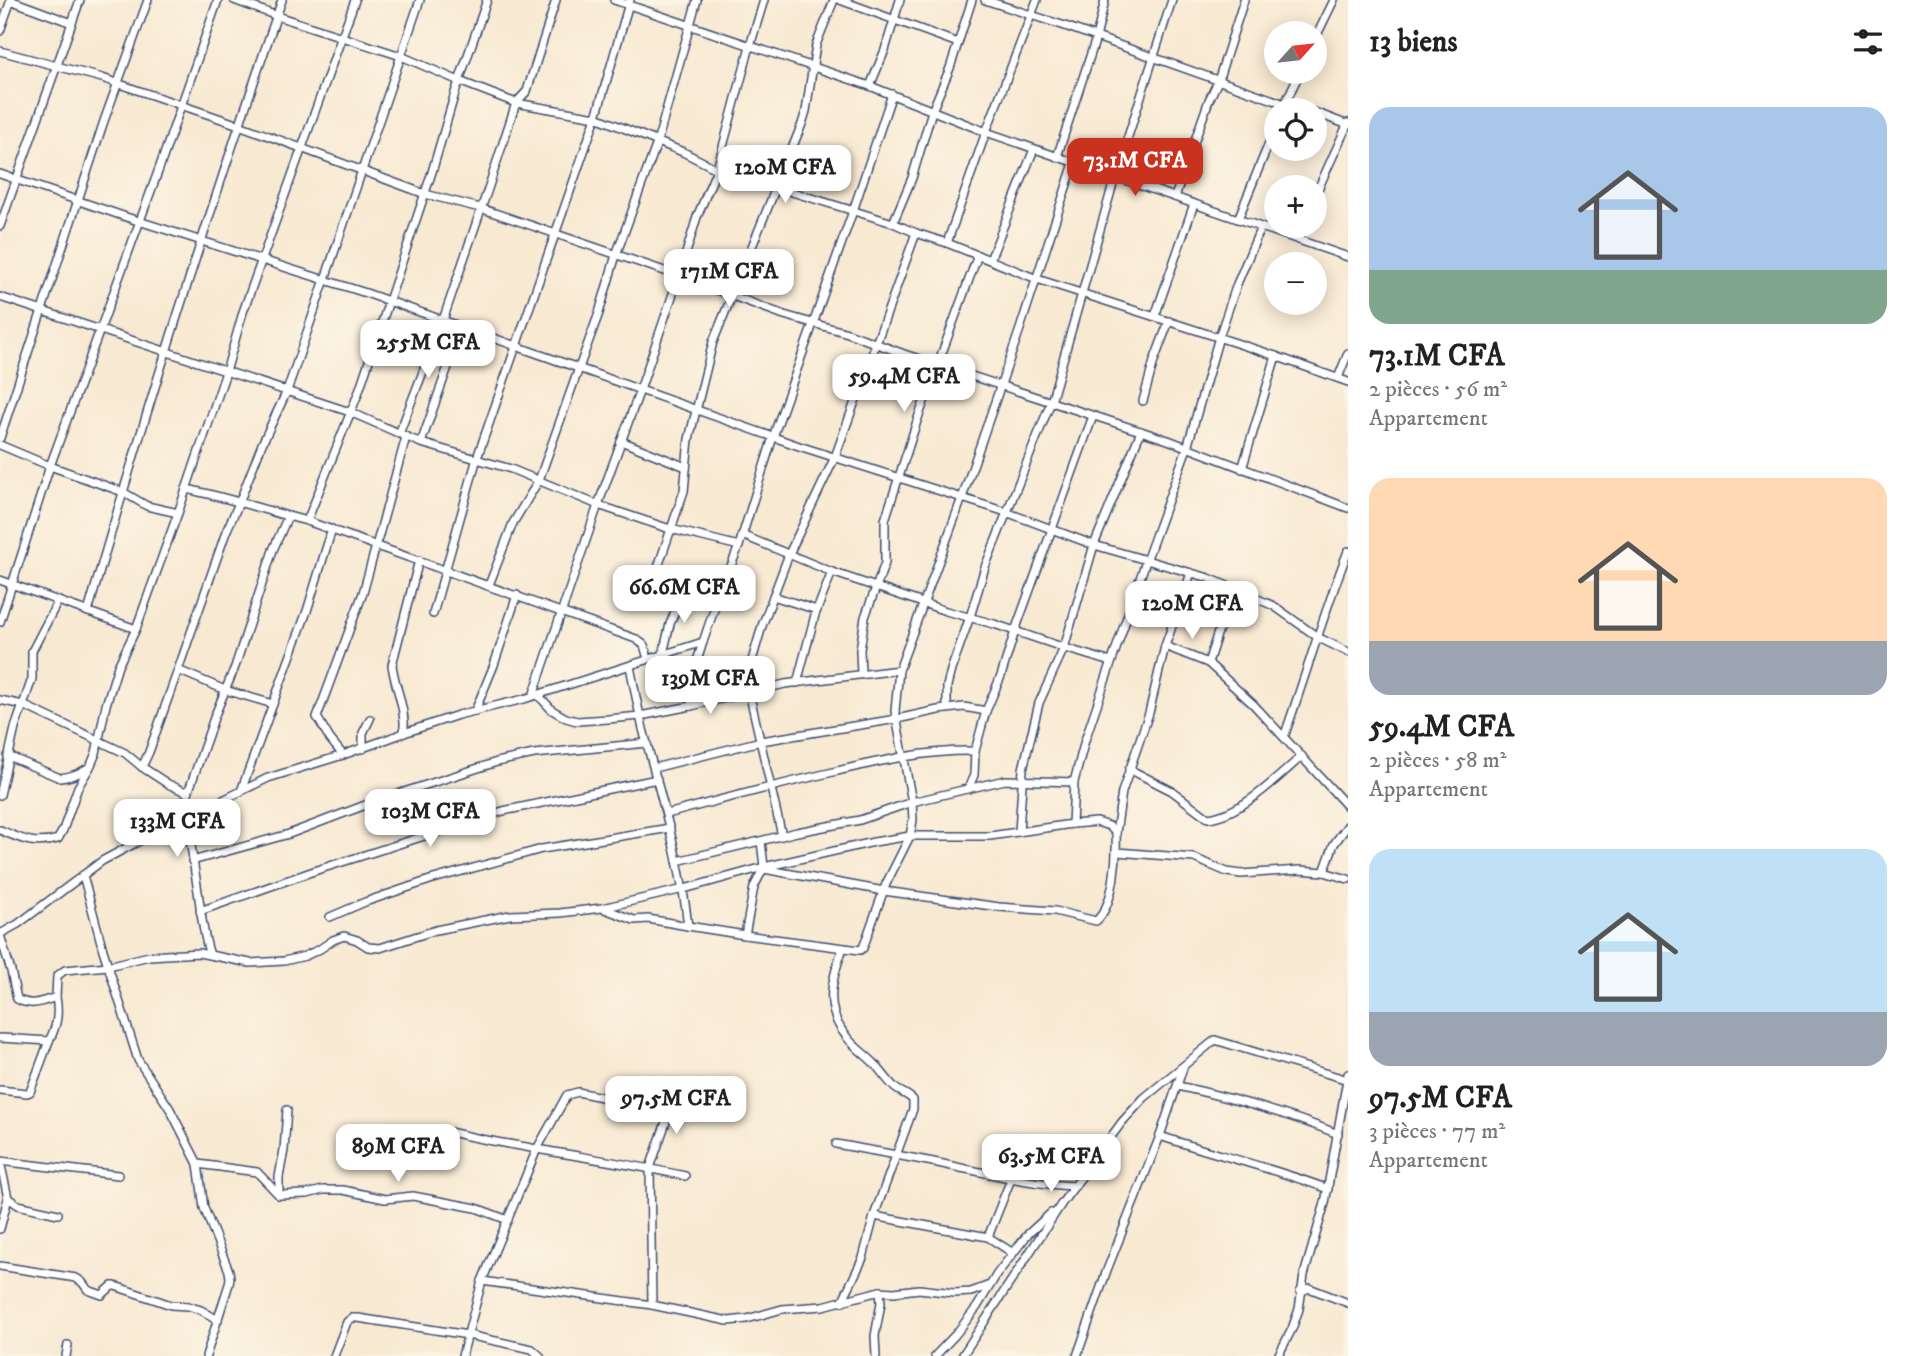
<!DOCTYPE html>
<html lang="fr">
<head>
<meta charset="utf-8">
<style>
	body { margin:0; font-family:"IM FELL DW Pica",serif; background:#f6f6f6; color:#222; height:100vh; display:flex; flex-direction:column; font-size:26px; white-space:nowrap }
	* { box-sizing:border-box; margin:0 }
	p { font-size:23px; color:#767676 }
	.icon { flex:none; width:38px; height:38px; fill:none; stroke:currentColor; stroke-width:2; stroke-linecap:round; stroke-linejoin:round }
	.map { position:relative; flex:1; overflow:hidden }
	.sheet { display:flex; flex-direction:column; background:#fff; width:560px }
	.sheet>* { flex:none }
	.needle { width:46px; rotate:63deg }
	.tools { position:absolute; left:1264px; top:21px; display:grid; gap:14px }
	.tools a { display:grid; place-items:center; width:63px; height:63px; border-radius:50%; background:#fff; box-shadow:0 4px 18px #0003; font-size:35px }
	.price { position:absolute; translate:-50% -60px; padding:0 16px; border-radius:14px; background:#fff; color:#222; font-size:23px; line-height:46px; filter:drop-shadow(0 2px 4px #0008) }
	.price::after { content:''; position:absolute; left:50%; top:42px; width:21px; height:16px; margin-left:-10px; background:inherit; clip-path:polygon(0 0,100% 0,50% 100%) }
	.price.selected { background:#c8321e; color:#fff }
	ul { padding:0; list-style:none }
	li { display:grid; align-content:center; gap:14px; height:371px; padding:0 21px }
	li span { display:grid; place-items:center; height:217px; border-radius:21px; color:#555 }
	li>.icon { margin-inline-start:auto }
	span .icon { width:126px; height:126px; fill:#fffc; stroke-width:1 }
	li b { font-size:30px }
	h2 { display:flex; justify-content:space-between; align-items:center; height:84px; padding:0 21px; font-size:30px }
	main { display:flex; flex:1; min-height:0 }
	.map>svg:first-child { display:block }
	.lines { fill:none; stroke-linecap:round; stroke-linejoin:round }
	.street-casing { stroke:#3c4b6f; stroke-width:10 }
	.street { stroke:#fff; stroke-width:7 }
</style>
</head>
<body>
<main>
<div class="map">
<svg width="1348" height="1356" viewBox="0 0 1348 1356">
	<rect width="100%" height="100%" fill="#fcf5e5"/>
	<filter id="ink" filterUnits="userSpaceOnUse"><feTurbulence type="fractalNoise" baseFrequency=".0143" numOctaves="2"/><feDisplacementMap in="SourceGraphic" scale="14" xChannelSelector="R" yChannelSelector="G"/><feConvolveMatrix kernelMatrix="1 2 1 2 8 2 1 2 1" color-interpolation-filters="sRGB"/></filter>
	<filter id="wash" filterUnits="userSpaceOnUse"><feTurbulence type="fractalNoise" baseFrequency=".00686" numOctaves="4" result="noise"/><feDisplacementMap in="SourceGraphic" scale="28" xChannelSelector="R" yChannelSelector="G"/><feGaussianBlur stdDeviation="1.57" result="paint"/><feColorMatrix in="noise" values="0 0 0 0 0 0 0 0 0 0 0 0 0 0 0 0 0 1.4 0 .05"/><feComposite in="paint" operator="in"/></filter>
	<g filter="url(#wash)">
		<rect width="100%" height="100%" fill="#f8e9d2"/>
	</g>
	<g filter="url(#ink)">
		<g class="lines">
			<defs>
				<g id="street">
					<path d="M10,0L72,23"/>
					<path d="M234,0L277,16L401,56L459,81L516,103L596,117L683,152L717,169L893,223L916,233L947,243L1037,279L1264,352L1348,382"/>
					<path d="M614,0L870,86L986,132L1348,257"/>
					<path d="M840,0L958,43"/>
					<path d="M985,0L1065,26L1285,104L1307,110"/>
					<path d="M0,31L11,0"/>
					<path d="M1314,41L1334,0"/>
					<path d="M0,51L102,78L239,125L425,194L480,208L679,276L784,315L848,333L904,354L1168,440L1348,508"/>
					<path d="M870,86L885,50L900,0"/>
					<path d="M1282,110L1300,72"/>
					<path d="M1314,112L1348,125"/>
					<path d="M1057,157L1096,38L1105,0"/>
					<path d="M0,174L126,217L366,293L799,446L1006,512L1094,545L1209,578L1274,606L1319,638L1348,652"/>
					<path d="M1175,197L1209,100L1218,81L1244,0"/>
					<path d="M1314,198L1348,123"/>
					<path d="M1238,219L1276,126"/>
					<path d="M893,223L912,178L932,111L950,68L972,0"/>
					<path d="M0,226L80,0"/>
					<path d="M1297,239L1303,226"/>
					<path d="M947,243L986,132L1037,0"/>
					<path d="M990,260L1034,149"/>
					<path d="M0,297L350,412L421,443L511,469L598,505L667,528L739,546"/>
					<path d="M1155,316L1194,204"/>
					<path d="M1338,378L1348,353"/>
					<path d="M1143,401L1154,361L1169,321"/>
					<path d="M399,434L443,320L488,189L516,103L527,91L556,0"/>
					<path d="M0,438L104,121L148,0"/>
					<path d="M621,441L686,467"/>
					<path d="M421,443L462,327"/>
					<path d="M0,445L50,466L123,492L147,506L178,513"/>
					<path d="M1242,469L1276,356"/>
					<path d="M186,489C227,497 266,511 307,521L636,639L644,645L648,659"/>
					<path d="M307,521L358,394L432,172L455,93L487,0"/>
					<path d="M742,535L832,572L946,611L994,624L1068,649L1111,662"/>
					<path d="M0,580L136,629"/>
					<path d="M489,585L513,523L539,480L579,368L599,313L616,255L657,143L697,0"/>
					<path d="M1232,588L1208,663L1254,705L1348,807"/>
					<path d="M773,596L817,610"/>
					<path d="M718,598L660,581L656,579V573L684,491L689,439L713,342L802,124L806,111L816,45L834,0"/>
					<path d="M88,612C147,406 212,202 282,0"/>
					<path d="M433,614L477,458L596,117L630,0"/>
					<path d="M0,622L50,466L159,169L218,0"/>
					<path d="M1165,646L1208,663"/>
					<path d="M663,654L670,624L684,589"/>
					<path d="M178,670L225,690L273,704"/>
					<path d="M861,674L860,650L865,617L885,563V520L918,418L978,255"/>
					<path d="M797,683L815,615L832,572"/>
					<path d="M538,695L552,710L566,718L577,721L608,719L640,716L691,706L785,684L899,670"/>
					<path d="M533,696L598,505L640,390L679,276L697,217L717,169L750,46L764,0"/>
					<path d="M0,700L23,705L125,753L142,767L168,784L188,793C187,825 192,854 197,885C201,909 202,932 210,955"/>
					<path d="M691,706L697,661L703,642L718,598L739,546L773,437L853,211L892,94"/>
					<path d="M947,708V686L951,670L970,617L985,567L1051,402L1115,177L1172,0"/>
					<path d="M475,711L494,665L517,595"/>
					<path d="M404,733C406,708 395,688 392,665L419,560"/>
					<path d="M1284,737C1306,675 1324,612 1348,551"/>
					<path d="M363,749V733L370,719"/>
					<path d="M343,755L330,739L317,717L363,593L406,437"/>
					<path d="M8,756L60,778C71,777 79,774 88,768"/>
					<path d="M142,767L149,752L178,670L226,532L239,503L262,444L287,391L420,0"/>
					<path d="M654,768L761,741L897,719L938,710L964,707L986,711"/>
					<path d="M1129,769L1172,791L1208,818C1242,814 1277,778 1302,756"/>
					<path d="M968,789L974,775L975,751L986,711L1001,676L1015,631L1093,416"/>
					<path d="M241,791L307,611L332,529"/>
					<path d="M188,793L215,715L235,667L273,550L288,516"/>
					<path d="M0,795L15,728L32,679V651L58,601"/>
					<path d="M667,814C722,799 777,785 833,772C880,761 926,750 975,751"/>
					<path d="M1072,824L1074,782L1085,740L1146,561L1187,448L1219,337L1237,284L1261,227"/>
					<path d="M0,830C22,839 33,846 58,839L63,830L78,787L90,767L96,753L106,705L118,666L136,629L178,513L226,372L243,312L355,0"/>
					<path d="M1019,832L1023,769L1039,703L1064,648L1094,545L1141,431"/>
					<path d="M782,836L749,692L748,682L749,671L762,626L789,554L835,457L916,233"/>
					<path d="M1117,852L1194,858L1227,872L1241,874L1300,870L1324,872L1348,879"/>
					<path d="M192,861L289,834L376,801L497,762L534,754L647,743"/>
					<path d="M677,861L797,832L860,820L912,802L1005,780L1074,782"/>
					<path d="M764,869L884,891L999,907L1055,911L1096,921C1115,905 1117,856 1116,833"/>
					<path d="M1324,872L1334,844L1348,825"/>
					<path d="M83,875L103,950L138,1060L170,1109L198,1164L204,1208L229,1271L230,1278L229,1284L206,1356"/>
					<path d="M602,908L634,920L648,919L688,926C681,862 662,802 646,740C639,716 635,691 630,666"/>
					<path d="M200,911L314,871L503,811L657,779"/>
					<path d="M330,917L365,902L430,880L542,849L670,828"/>
					<path d="M688,926L745,935L860,950L863,948L886,884L910,836L913,820L912,802L895,711L899,670L962,498L1020,329L1074,163"/>
					<path d="M0,934L18,924L102,861L204,806L219,802L268,778L343,755L404,733L458,715L524,699L703,642"/>
					<path d="M0,935L11,971L17,999C31,1007 41,1002 56,997L57,976L65,970L108,966L149,956L199,953L250,963L284,961L305,956L320,949L333,940L344,936L357,940L368,947L380,948L436,930L510,915L560,913L602,908L684,889L764,867L874,842L910,836H990L1072,824L1097,822L1109,826L1116,833L1122,792L1149,713L1165,646L1191,573"/>
					<path d="M745,935L754,887L764,867L761,841"/>
					<path d="M0,1038L49,1041L30,1092L27,1093L0,1090"/>
					<path d="M49,1041C57,1026 59,1014 56,997"/>
					<path d="M1178,1086C1232,1098 1286,1113 1338,1134"/>
					<path d="M443,1130C474,1139 505,1143 537,1149C587,1158 636,1165 685,1176"/>
					<path d="M1160,1136C1216,1155 1273,1168 1328,1189"/>
					<path d="M836,1144C873,1151 910,1157 947,1165C990,1174 1031,1184 1075,1186"/>
					<path d="M0,1161L118,1175"/>
					<path d="M198,1164L257,1172L279,1195L307,1194L323,1190H343L385,1199L413,1196L476,1208L508,1220"/>
					<path d="M279,1195V1177L284,1150L287,1110"/>
					<path d="M8,1198L18,1205L58,1214"/>
					<path d="M874,1216L988,1237L1013,1253"/>
					<path d="M0,1229L8,1198L0,1161"/>
					<path d="M988,1237L1011,1179"/>
					<path d="M0,1266L76,1278L82,1282L88,1290L102,1295L112,1286H115L171,1305L188,1306L201,1310L218,1320"/>
					<path d="M482,1281L652,1305L728,1321L747,1319L782,1309L823,1306L880,1291L894,1292L919,1289L954,1293L971,1292L990,1285"/>
					<path d="M1300,1292L1309,1288L1348,1303"/>
					<path d="M842,1302L863,1258L874,1216L913,1109V1100C908,1094 901,1093 895,1088C887,1080 881,1071 874,1063C865,1054 853,1046 846,1036C823,1008 832,978 843,948"/>
					<path d="M66,1356L68,1345"/>
					<path d="M334,1356L347,1322L352,1318H358L468,1335L532,1349L540,1356"/>
					<path d="M462,1356L482,1281L537,1149L567,1095L578,1092L658,1109L665,1114L666,1122L650,1168L652,1305"/>
					<path d="M876,1356L875,1336L881,1303L880,1291"/>
					<path d="M935,1356L955,1335L977,1307L997,1274L1028,1234L1051,1213"/>
					<path d="M962,1356L1062,1203L1122,1122L1144,1098L1215,1040L1348,1080"/>
					<path d="M1077,1356L1107,1270L1160,1136L1183,1068"/>
					<path d="M1278,1356L1292,1329L1299,1309L1304,1275L1325,1203L1348,1074"/>
				</g>
			</defs>
			<!-- street casing -->
			<use href="#street" class="street-casing"/>
			<!-- street -->
			<use href="#street" class="street"/>
		</g>
	</g>
</svg>
<div class="tools">
<a><svg class="needle" viewBox="-14 -14 28 28"><path d="M0-13l5 13h-10z" fill="#e53935"/><path d="M0 13l5-13h-10z" fill="#767676"/></svg></a>
<a><svg class="icon" aria-label="locate" viewBox="0 0 24 24"><circle cx="12" cy="12" r="6"/><path d="M12 2v4M12 18v4M2 12h4M18 12h4"/></svg></a>
<a>+</a>
<a>−</a>
</div>
<b class="price selected" style="left:1135px;top:198px">73.1M CFA</b>
<b class="price" style="left:785px;top:205px">120M CFA</b>
<b class="price" style="left:729px;top:309px">171M CFA</b>
<b class="price" style="left:428px;top:380px">255M CFA</b>
<b class="price" style="left:904px;top:414px">59.4M CFA</b>
<b class="price" style="left:684px;top:625px">66.6M CFA</b>
<b class="price" style="left:1192px;top:641px">120M CFA</b>
<b class="price" style="left:710px;top:716px">139M CFA</b>
<b class="price" style="left:430px;top:849px">103M CFA</b>
<b class="price" style="left:177px;top:859px">133M CFA</b>
<b class="price" style="left:676px;top:1136px">97.5M CFA</b>
<b class="price" style="left:398px;top:1184px">89M CFA</b>
<b class="price" style="left:1051px;top:1194px">63.5M CFA</b>
</div>
<section class="sheet">
<h2>13 biens<svg class="icon" aria-label="filters" viewBox="0 0 24 24"><path d="M4 7h16M4 17h16"/><circle cx="9" cy="7" r="2"/><circle cx="15" cy="17" r="2"/></svg></h2>
<ul>
<li><span style="background:linear-gradient(#a9c7e8 75%,#7fa58c 0)"><svg class="icon" aria-label="home" viewBox="0 0 24 24"><path d="M3 11l9-7 9 7M6 9v11h12V9"/></svg></span><div><b>73.1M CFA</b><p>2 pièces · 56 m²</p><p>Appartement</p></div></li>
<li><span style="background:linear-gradient(#ffd9b3 75%,#9aa5b1 0)"><svg class="icon" aria-label="home" viewBox="0 0 24 24"><path d="M3 11l9-7 9 7M6 9v11h12V9"/></svg></span><div><b>59.4M CFA</b><p>2 pièces · 58 m²</p><p>Appartement</p></div></li>
<li><span style="background:linear-gradient(#bfe0f5 75%,#9aa5b1 0)"><svg class="icon" aria-label="home" viewBox="0 0 24 24"><path d="M3 11l9-7 9 7M6 9v11h12V9"/></svg></span><div><b>97.5M CFA</b><p>3 pièces · 77 m²</p><p>Appartement</p></div></li>
</ul>
</section>
</main>
</body>
</html>
